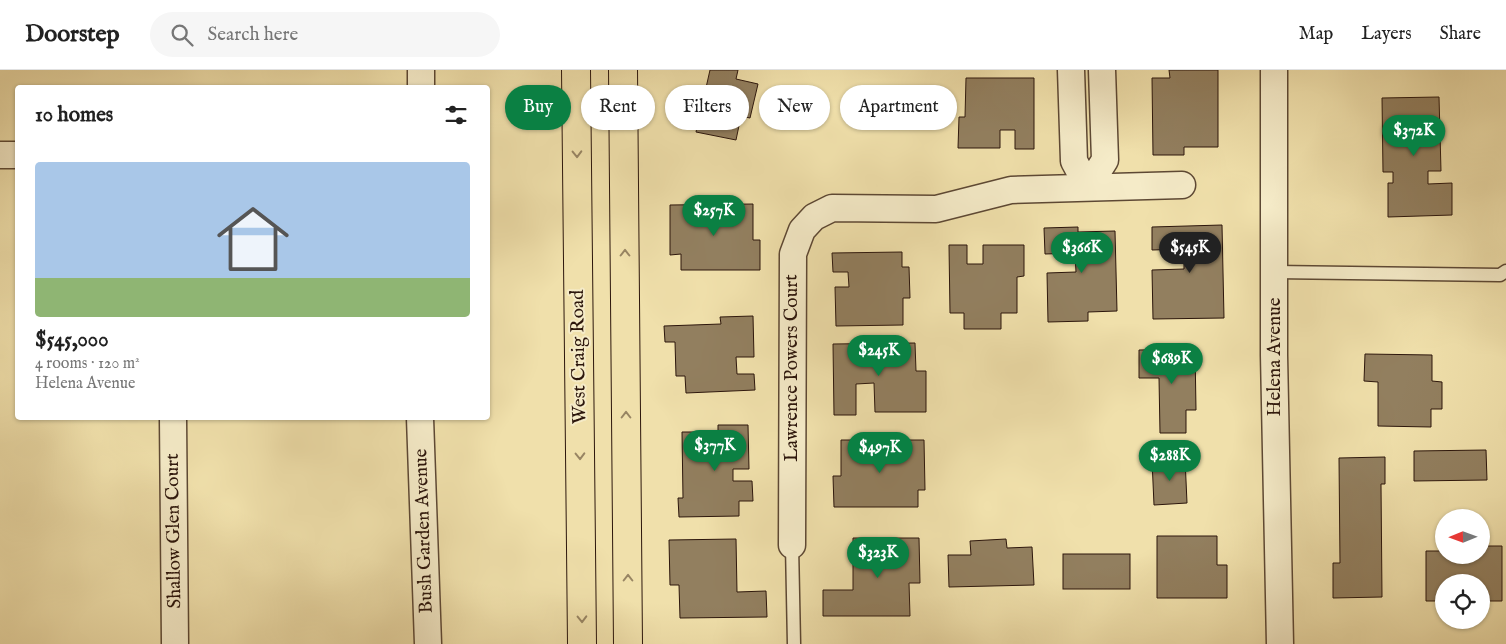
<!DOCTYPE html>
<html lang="en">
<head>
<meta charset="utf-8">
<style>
	body { margin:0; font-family:"IM FELL English",serif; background:#f6f6f6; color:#222; height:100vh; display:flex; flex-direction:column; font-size:19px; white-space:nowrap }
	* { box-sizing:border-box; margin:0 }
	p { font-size:16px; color:#767676 }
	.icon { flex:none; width:28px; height:28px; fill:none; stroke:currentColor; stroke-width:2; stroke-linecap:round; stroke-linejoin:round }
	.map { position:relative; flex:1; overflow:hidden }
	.drawer { position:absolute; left:15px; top:15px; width:475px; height:335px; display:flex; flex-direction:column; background:#fff; border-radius:5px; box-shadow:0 1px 4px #0004 }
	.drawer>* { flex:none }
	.hud { position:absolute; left:505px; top:15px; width:475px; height:45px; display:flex; gap:10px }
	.needle { width:32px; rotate:269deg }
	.buttons { position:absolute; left:1435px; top:439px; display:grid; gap:10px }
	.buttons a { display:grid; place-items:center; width:55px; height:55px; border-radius:50%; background:#fff; box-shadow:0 1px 4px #0004; font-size:25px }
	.price { position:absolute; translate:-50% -42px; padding:0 11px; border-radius:18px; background:#0b8043; color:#fff; font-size:16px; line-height:32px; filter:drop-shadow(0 1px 2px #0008) }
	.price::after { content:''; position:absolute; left:50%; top:30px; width:15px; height:11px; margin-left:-8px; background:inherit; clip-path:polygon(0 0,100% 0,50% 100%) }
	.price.on { background:#222; color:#fff }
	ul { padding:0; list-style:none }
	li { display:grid; align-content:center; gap:10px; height:265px; padding:0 20px }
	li+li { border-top:1px solid #e0e0e0 }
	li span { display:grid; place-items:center; height:155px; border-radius:5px; color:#555 }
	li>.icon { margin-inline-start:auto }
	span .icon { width:90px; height:90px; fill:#fffc; stroke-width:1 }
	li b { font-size:21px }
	h2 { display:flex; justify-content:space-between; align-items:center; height:60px; padding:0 20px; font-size:21px }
	.pill { padding:0 18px; border-radius:22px; background:#fff; box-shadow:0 1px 4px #0004; font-size:18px; line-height:45px }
	.pill.on { background:#0b8043; color:#fff }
	header { display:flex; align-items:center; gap:30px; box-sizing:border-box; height:70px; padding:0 25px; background:#fff; border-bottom:1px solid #e0e0e0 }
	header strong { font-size:24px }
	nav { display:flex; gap:28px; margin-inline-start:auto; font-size:18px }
	.search { width:350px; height:45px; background:#f6f6f6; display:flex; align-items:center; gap:12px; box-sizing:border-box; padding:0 18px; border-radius:28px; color:#767676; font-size:19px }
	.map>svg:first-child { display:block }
	.building { fill:#927f5f; stroke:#2c160c }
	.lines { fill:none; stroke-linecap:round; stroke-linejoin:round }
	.lane-casing { stroke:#5d4834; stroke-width:15 }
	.street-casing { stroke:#5d4834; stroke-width:29 }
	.primary-casing { stroke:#2c160c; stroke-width:30 }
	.lane { stroke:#f5ebc8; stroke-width:12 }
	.street { stroke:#f5ebc8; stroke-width:26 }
	.primary { stroke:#f0e0ab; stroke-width:28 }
	.oneway { stroke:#988563 }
	.labels { text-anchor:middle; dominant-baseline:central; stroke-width:4; stroke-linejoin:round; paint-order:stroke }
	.street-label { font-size:19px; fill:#2c160c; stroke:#f5ebc8 }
</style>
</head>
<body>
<header>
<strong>Doorstep</strong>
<div class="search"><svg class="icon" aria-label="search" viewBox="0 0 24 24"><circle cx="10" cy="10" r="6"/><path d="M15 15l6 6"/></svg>Search here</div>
<nav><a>Map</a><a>Layers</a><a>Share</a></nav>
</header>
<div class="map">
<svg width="1506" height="574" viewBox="0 0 1506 574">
	<rect width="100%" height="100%" fill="#f0e0ab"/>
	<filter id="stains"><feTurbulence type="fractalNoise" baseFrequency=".004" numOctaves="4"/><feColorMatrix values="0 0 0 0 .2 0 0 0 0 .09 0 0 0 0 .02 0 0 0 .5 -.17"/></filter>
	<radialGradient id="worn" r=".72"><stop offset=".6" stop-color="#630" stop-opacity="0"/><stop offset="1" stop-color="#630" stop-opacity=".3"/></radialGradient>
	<!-- building -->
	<g class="building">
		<path d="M710,0H738L736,9L758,14L750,48L741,46L736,70L696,62Z"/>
		<path d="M1169,0H1218V77H1184V85H1153L1152,8H1170Z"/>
		<path d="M966,8H1034V79H1015V60H1000V78H958L959,47H965Z"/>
		<path d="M1439,27L1441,101H1428V114L1452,113V145L1388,147V113H1393V102H1383L1382,28Z"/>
		<path d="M753,134V170H760V200H681V184L670,185V135Z"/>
		<path d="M1222,155L1224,248L1153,249L1152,200L1184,199V179L1152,180V157Z"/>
		<path d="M1078,157V162L1115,161L1117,241L1088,242V251L1048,252L1047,203L1076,202L1075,183L1045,184L1044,158Z"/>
		<path d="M949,175H967V194H983V175H1024V206L1017,207V243H1001V259H964V243H950Z"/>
		<path d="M902,182V197H909L910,228H903V255L836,256L835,217H849L848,202H833L832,183Z"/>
		<path d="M753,246L754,287H736L737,304H754L755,320L686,323L685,306H676L675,272H665L664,256L721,254L720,247Z"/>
		<path d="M915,273L916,301H926V342H875L874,313L856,314V345H834L833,274Z"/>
		<path d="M1195,279L1196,340H1186V363H1160L1159,308H1139V280Z"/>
		<path d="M1365,284L1432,285V311L1442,312V339H1431V357L1378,356V312L1364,311Z"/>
		<path d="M718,355H748L749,399H733V411H752L753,431H739V446L679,447L678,428H683L682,362H718Z"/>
		<path d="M841,370H924L925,420H918V437H834L833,406H841Z"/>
		<path d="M1486,380L1487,410L1414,411V381Z"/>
		<path d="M1385,387V414H1381L1382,527L1333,528V493H1340L1339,388Z"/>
		<path d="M1185,388L1187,433L1154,435L1152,390Z"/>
		<path d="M1157,466H1217V495H1227V528H1157Z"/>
		<path d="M853,468H919L920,513H909L910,546H823V520H853Z"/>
		<path d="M736,469L737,522L766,521L767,547L680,548L679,515H670L669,470Z"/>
		<path d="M1006,469L1007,478L1032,477L1034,515L949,517L948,485H971L970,471Z"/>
		<path d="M1481,476H1502V531H1481V512H1444V531H1426V481H1444V485H1481Z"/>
		<rect x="1063" y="484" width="67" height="35"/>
	</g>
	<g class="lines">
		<defs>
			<g id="lane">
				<path d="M1275,202L1500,205L1506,201"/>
				<path d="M792,475L794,574"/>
			</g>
			<g id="street">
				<path d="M421,0V18"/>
				<path d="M1071,0L1074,91L1088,117L1105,90L1102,0"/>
				<path d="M1274,0V285L1280,574"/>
				<path d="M0,85H18"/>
				<path d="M173,348L175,574"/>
				<path d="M420,348L428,574"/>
				<path d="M792,475L793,184L802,160L814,147L832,138L936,139L1011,120L1182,115"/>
			</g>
			<g id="primary">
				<path d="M576,0L582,574"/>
				<path d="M623,0L628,574"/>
			</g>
		</defs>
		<!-- lane casing -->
		<use href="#lane" class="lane-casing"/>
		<!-- street casing -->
		<use href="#street" class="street-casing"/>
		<!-- primary casing -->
		<use href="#primary" class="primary-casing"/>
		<!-- lane -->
		<use href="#lane" class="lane"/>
		<!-- street -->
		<use href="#street" class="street"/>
		<!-- primary -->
		<use href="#primary" class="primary"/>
	</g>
	<!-- one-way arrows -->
	<defs><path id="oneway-chevron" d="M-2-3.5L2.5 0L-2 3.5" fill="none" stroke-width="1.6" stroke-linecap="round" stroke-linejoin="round" transform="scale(1.25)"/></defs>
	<g class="oneway">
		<use href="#oneway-chevron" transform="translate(577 84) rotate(89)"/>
		<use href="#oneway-chevron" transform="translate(625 183) rotate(-90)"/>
		<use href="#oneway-chevron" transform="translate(626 345) rotate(-90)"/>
		<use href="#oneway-chevron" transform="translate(580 386) rotate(89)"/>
		<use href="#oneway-chevron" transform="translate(628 508) rotate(-90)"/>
		<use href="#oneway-chevron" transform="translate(582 549) rotate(89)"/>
	</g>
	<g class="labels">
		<!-- street labels -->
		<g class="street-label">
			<text transform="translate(579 287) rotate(-91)">West Craig Road</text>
			<text transform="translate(1275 287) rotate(-90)">Helena Avenue</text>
			<text transform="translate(792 298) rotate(-90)">Lawrence Powers Court</text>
			<text transform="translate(174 461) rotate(-91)">Shallow Glen Court</text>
			<text transform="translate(424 461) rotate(-92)">Bush Garden Avenue</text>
		</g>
	</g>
	<rect width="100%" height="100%" filter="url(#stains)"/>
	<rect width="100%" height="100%" fill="url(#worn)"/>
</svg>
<div class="buttons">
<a><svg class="needle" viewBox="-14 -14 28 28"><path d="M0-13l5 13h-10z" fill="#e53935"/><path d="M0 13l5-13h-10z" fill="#767676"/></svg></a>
<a><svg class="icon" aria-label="locate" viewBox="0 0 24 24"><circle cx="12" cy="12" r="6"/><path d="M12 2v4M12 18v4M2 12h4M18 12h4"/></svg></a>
</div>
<b class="price" style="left:1414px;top:87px">$372K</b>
<b class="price" style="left:714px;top:167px">$257K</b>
<b class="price" style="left:1082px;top:204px">$366K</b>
<b class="price on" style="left:1190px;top:204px">$545K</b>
<b class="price" style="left:879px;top:307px">$245K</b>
<b class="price" style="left:1172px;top:315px">$689K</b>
<b class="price" style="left:715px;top:402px">$377K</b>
<b class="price" style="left:880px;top:404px">$497K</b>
<b class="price" style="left:1170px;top:412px">$288K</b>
<b class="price" style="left:878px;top:509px">$323K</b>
<div class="hud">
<a class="pill on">Buy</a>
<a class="pill">Rent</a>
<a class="pill">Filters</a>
<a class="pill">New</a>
<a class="pill">Apartment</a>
</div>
<section class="drawer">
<h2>10 homes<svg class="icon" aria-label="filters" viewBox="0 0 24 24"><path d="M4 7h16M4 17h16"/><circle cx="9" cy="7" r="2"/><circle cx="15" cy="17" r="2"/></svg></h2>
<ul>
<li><span style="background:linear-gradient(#a9c7e8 75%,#8fb573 0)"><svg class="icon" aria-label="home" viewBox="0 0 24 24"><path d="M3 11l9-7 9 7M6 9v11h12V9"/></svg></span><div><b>$545,000</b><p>4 rooms · 120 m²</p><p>Helena Avenue</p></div></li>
</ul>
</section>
</div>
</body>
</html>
